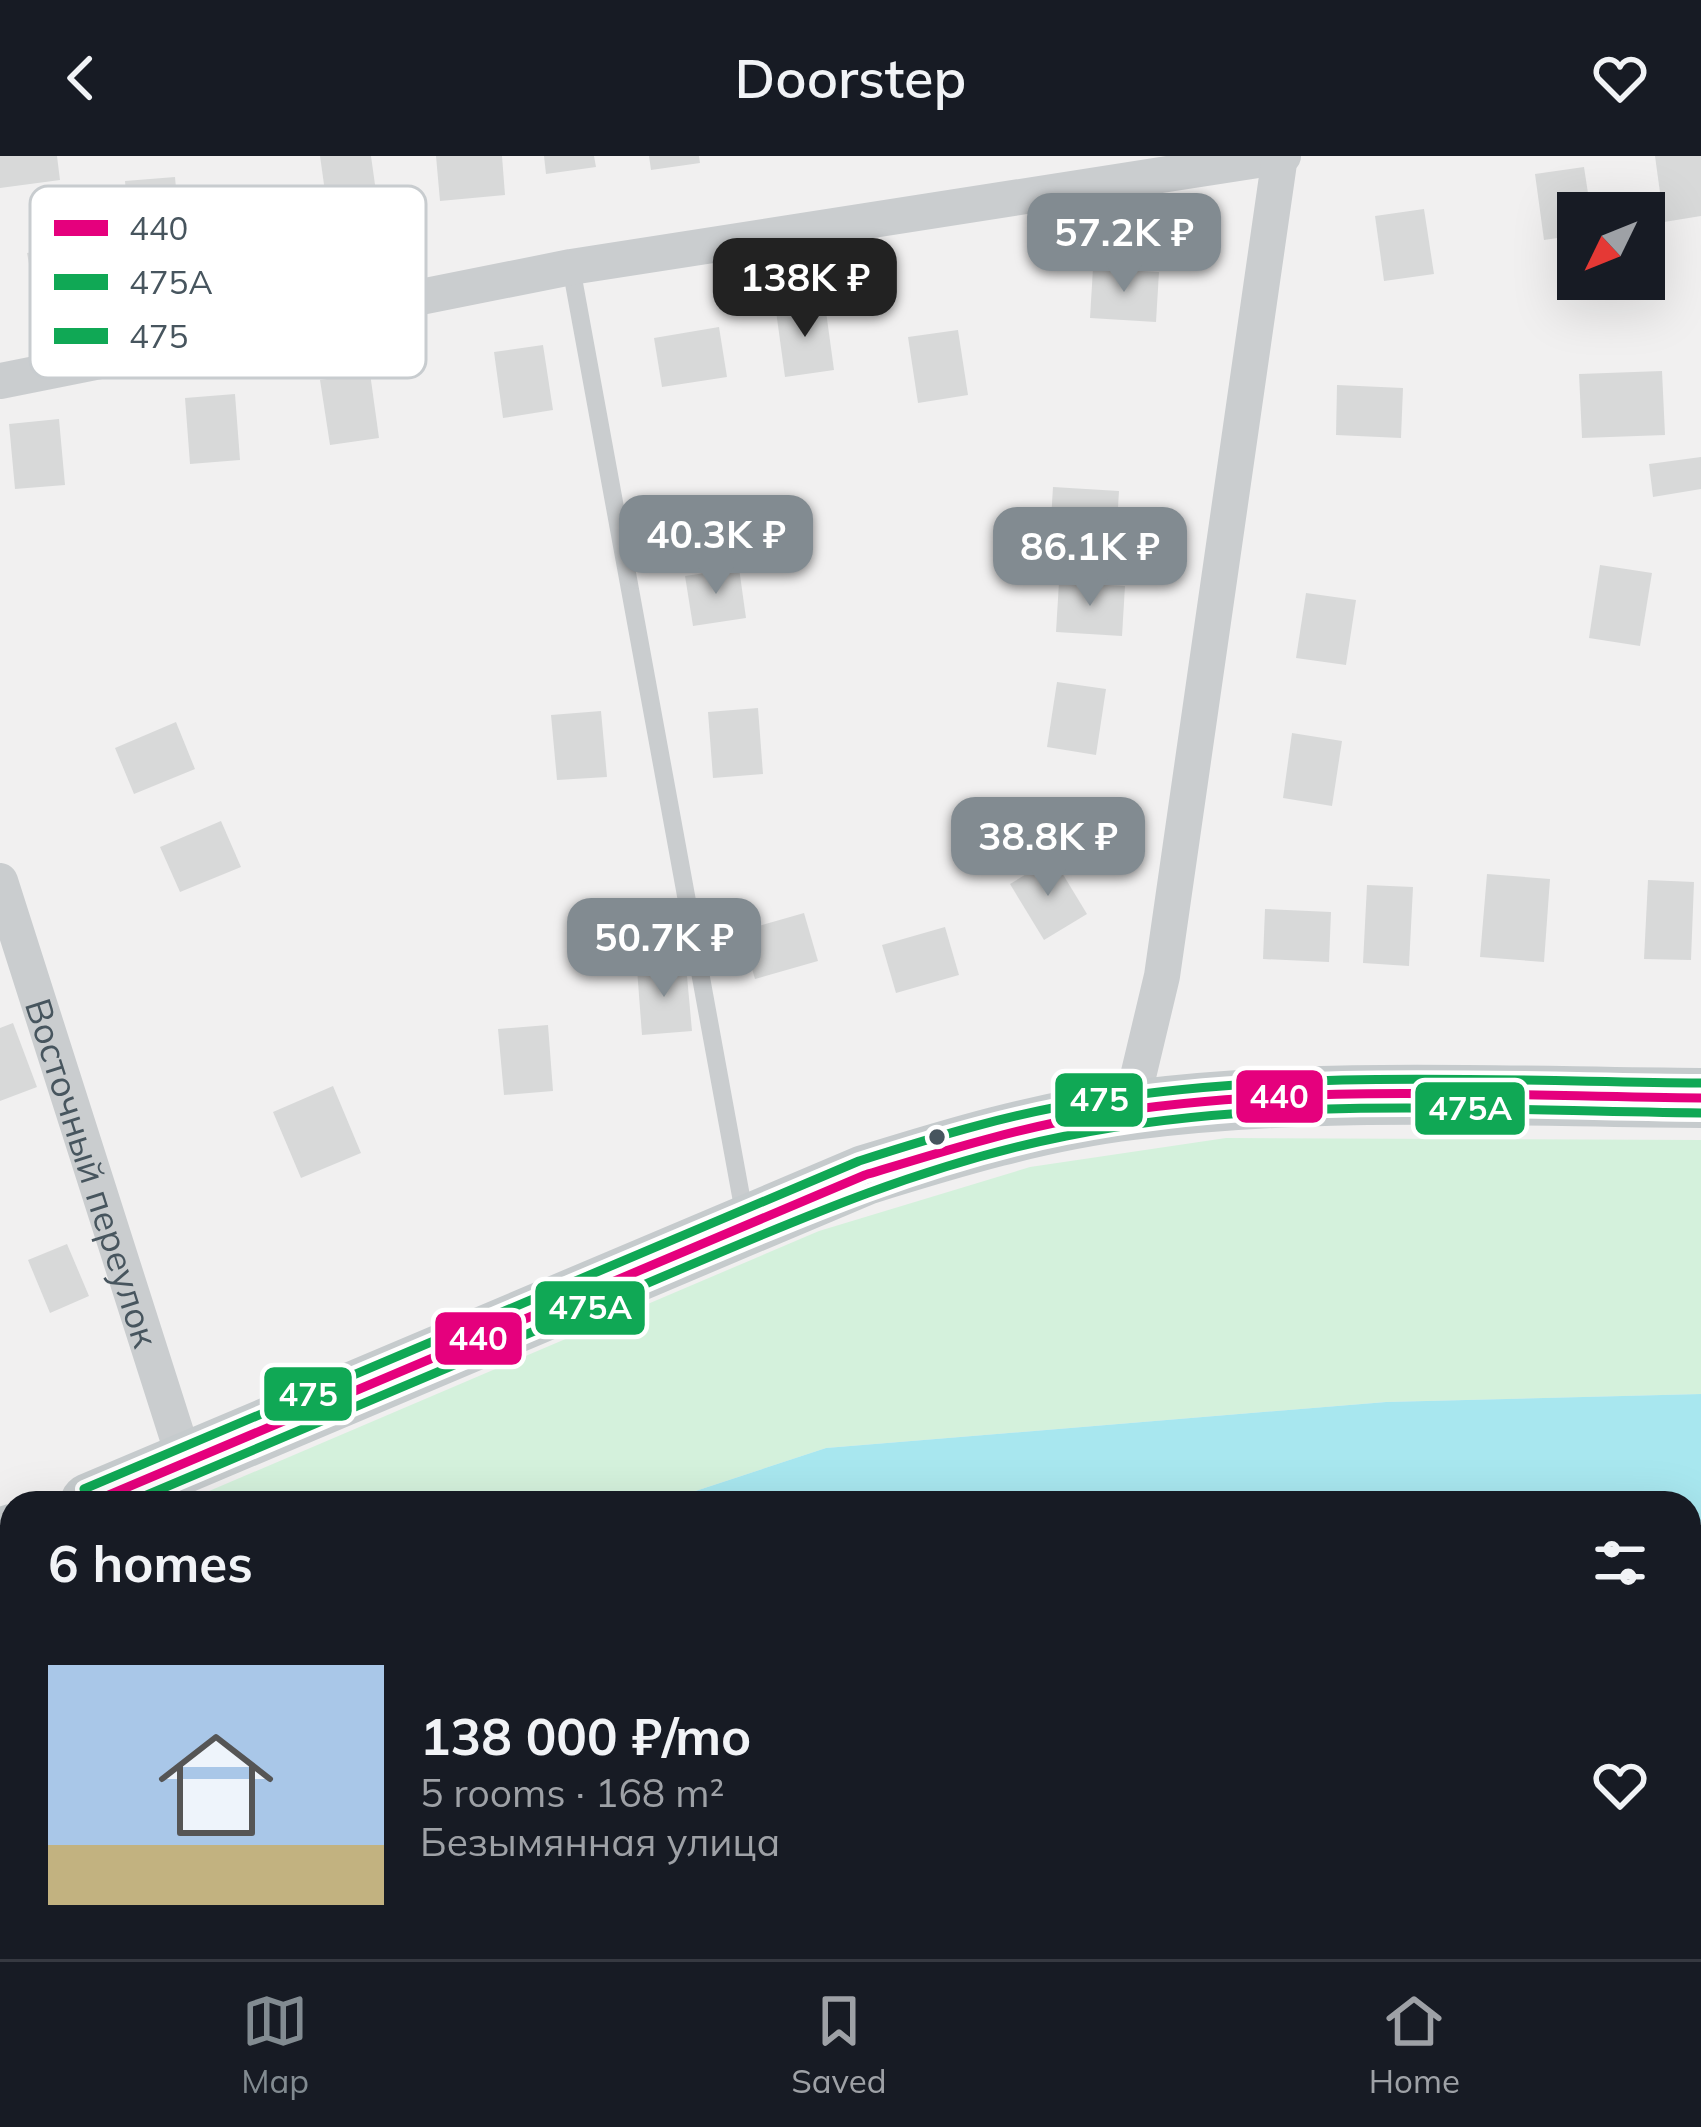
<!DOCTYPE html>
<html lang="en">
<head>
<meta charset="utf-8">
<style>
	body { margin:0; font-family:Mulish,sans-serif; background:#20242c; color:#f1f3f6; height:100vh; display:flex; flex-direction:column; font-size:45px; white-space:nowrap }
	* { box-sizing:border-box; margin:0 }
	p { font-size:39px; color:#9ea1a6 }
	.icon { flex:none; width:66px; height:66px; fill:none; stroke:currentColor; stroke-width:2; stroke-linecap:round; stroke-linejoin:round }
	.map { position:relative; flex:1; overflow:hidden }
	.sheet { position:absolute; left:0px; top:1335px; width:1701px; height:468px; display:flex; flex-direction:column; background:#171b24; border-radius:36px 36px 0 0; box-shadow:0 12px 48px #0002 }
	.sheet>* { flex:none }
	.needle { width:78px; rotate:227deg }
	.tools { position:absolute; left:1557px; top:36px; display:grid; gap:24px }
	.tools a { display:grid; place-items:center; width:108px; height:108px; border-radius:0px; background:#171b24; box-shadow:0 12px 48px #0002; font-size:60px }
	.price { position:absolute; translate:-50% -102px; padding:0 27px; border-radius:24px; background:#828b91; color:#fff; font-size:39px; line-height:78px; filter:drop-shadow(0 3px 6px #0008) }
	.price::after { content:''; position:absolute; left:50%; top:72px; width:36px; height:27px; margin-left:-18px; background:inherit; clip-path:polygon(0 0,100% 0,50% 100%) }
	.price.on { background:#222; color:#fff }
	ul { padding:0; list-style:none }
	li { display:flex; align-items:center; gap:36px; height:300px; padding:0 48px }
	li+li { border-top:3px solid #363941 }
	li span { display:grid; place-items:center; flex:none; width:336px; height:240px; border-radius:0px; color:#555 }
	li>.icon { margin-inline-start:auto }
	span .icon { width:144px; height:144px; fill:#fffc; stroke-width:1 }
	li b { font-size:51px }
	h2 { display:flex; justify-content:space-between; align-items:center; height:144px; padding:0 48px; font-size:51px }
	header { display:flex; justify-content:space-between; align-items:center; height:156px; padding:0 48px; background:#171b24; font-size:54px; font-weight:600 }
	.tabs { display:flex; justify-content:space-around; align-items:center; height:168px; border-top:3px solid #363941; background:#171b24; font-size:33px; color:#9ea1a6 }
	.tabs a { display:grid; justify-items:center; gap:6px }
	.tabs .on { color:#828b91 }
	.map>svg:first-child { display:block }
	.green { fill:#d4f1dc }
	.water { fill:#a8e7ef }
	.building { fill:#d8d9d9 }
	.lines { fill:none; stroke-linecap:round; stroke-linejoin:round }
	.path { stroke:#b7c5c0; stroke-width:6; stroke-dasharray:9 6; stroke-linecap:butt }
	.service { stroke:#cacdcf; stroke-width:18 }
	.minor { stroke:#cacdcf; stroke-width:36 }
	.primary { stroke:#c6cbcd; stroke-width:60 }
	.bus-1-casing { stroke:#fff; stroke-width:18 }
	.bus-2-casing { stroke:#fff; stroke-width:18 }
	.bus-3-casing { stroke:#fff; stroke-width:18 }
	.bus-1 { stroke:#e5007d; stroke-width:9 }
	.bus-2 { stroke:#10a855; stroke-width:9 }
	.bus-3 { stroke:#10a855; stroke-width:9 }
	.bus-dot { fill:#47555e; stroke:#fff; stroke-width:4.5 }
	.labels { text-anchor:middle; dominant-baseline:central; stroke-width:9; stroke-linejoin:round; paint-order:stroke }
	.street-label { font-size:36px; fill:#47555e; stroke:#fff }
	.key { fill:#fff; stroke:#c8cccf; stroke-width:3 }
	.key-label { font-size:33px; fill:#47555e }
	.line-badge { stroke:#fff; stroke-width:4.5 }
	.badge-label { font-size:33px; text-anchor:middle; font-weight:bold; fill:#fff }
</style>
</head>
<body>
<header><svg class="icon" aria-label="back" viewBox="0 0 24 24"><path d="M15 5l-7 7 7 7"/></svg>Doorstep<svg class="icon" aria-label="heart" viewBox="0 0 24 24"><path d="M12 20l-8-8c-3-5 5-10 8-4 3-6 11-1 8 4z"/></svg></header>
<div class="map">
<svg width="1701" height="1803" viewBox="0 0 1701 1803">
	<rect width="100%" height="100%" fill="#f1f0f0"/>
	<!-- green -->
	<g class="green">
		<path d="M1226,982L1701,984V1238L1386,1246L826,1292L659,1347H181L819,1075L1030,1011Z"/>
		<path d="M12,1416V1603L0,1608V1421Z"/>
	</g>
	<!-- water -->
	<path class="water" d="M1701,1238V1803H0V1608L12,1603V1791H1689V1347H659L826,1292L1386,1246Z"/>
	<!-- building -->
	<g class="building">
		<path d="M0,0H57L60,24L0,32Z"/>
		<path d="M320,0H371L377,43L327,50Z"/>
		<path d="M436,0H502L505,39L440,45Z"/>
		<path d="M544,0H594L596,11L546,18Z"/>
		<path d="M649,0H699L700,7L651,14Z"/>
		<path d="M1655,0H1701V60L1664,66Z"/>
		<path d="M1584,11L1591,57H1578V79L1544,84L1535,18Z"/>
		<path d="M175,21L181,86L131,91L125,25Z"/>
		<path d="M1424,53L1434,118L1384,125L1375,60Z"/>
		<path d="M102,84L110,132L36,145L27,97Z"/>
		<path d="M1093,112L1159,116L1156,166L1090,162Z"/>
		<path d="M825,148L834,214L785,221L776,155Z"/>
		<path d="M719,171L727,221L662,231L654,182Z"/>
		<path d="M958,174L968,239L918,247L908,181Z"/>
		<path d="M543,189L553,254L503,262L494,196Z"/>
		<path d="M1662,215L1665,279L1582,282L1579,218Z"/>
		<path d="M370,217L379,282L330,289L320,224Z"/>
		<path d="M1337,229L1403,232L1401,282L1336,279Z"/>
		<path d="M235,238L240,304L190,308L185,242Z"/>
		<path d="M59,263L65,329L15,333L9,268Z"/>
		<path d="M1701,301V333L1653,341L1649,308Z"/>
		<path d="M1053,331L1119,335L1116,385L1050,381Z"/>
		<path d="M1600,409L1652,417L1640,490L1589,482Z"/>
		<path d="M739,412L746,462L693,470L685,420Z"/>
		<path d="M1059,426L1125,430L1122,480L1056,476Z"/>
		<path d="M1306,437L1356,444L1346,509L1296,502Z"/>
		<path d="M1057,526L1106,533L1096,599L1047,591Z"/>
		<path d="M758,552L763,618L713,622L708,556Z"/>
		<path d="M601,555L607,621L557,624L551,559Z"/>
		<path d="M176,566L195,613L134,638L115,592Z"/>
		<path d="M1292,577L1342,585L1332,650L1283,642Z"/>
		<path d="M221,665L241,711L180,736L160,691Z"/>
		<path d="M1053,702L1087,758L1044,784L1010,728Z"/>
		<path d="M1487,718L1550,723L1544,806L1480,801Z"/>
		<path d="M1648,724L1694,726L1691,804L1644,803Z"/>
		<path d="M1367,729L1413,731L1409,810L1363,807Z"/>
		<path d="M1265,753L1331,756L1329,806L1263,803Z"/>
		<path d="M804,757L818,805L755,823L741,775Z"/>
		<path d="M945,771L959,819L896,837L882,789Z"/>
		<path d="M686,809L692,875L642,879L637,813Z"/>
		<path d="M13,867L37,931L0,945V872Z"/>
		<path d="M548,869L553,935L504,939L498,873Z"/>
		<path d="M333,930L361,997L301,1022L273,956Z"/>
		<path d="M67,1088L89,1140L50,1157L28,1104Z"/>
	</g>
	<g class="lines">
		<!-- path -->
		<path class="path" d="M0,1551L12,1552"/>
		<!-- service -->
		<path class="service" d="M571,111L745,1062"/>
		<!-- minor -->
		<g class="minor">
			<path d="M0,225L571,111L1283,0"/>
			<path id="s1" d="M0,725L186,1308"/>
			<path d="M1130,954L1162,820L1280,0"/>
		</g>
		<!-- primary -->
		<g class="primary">
			<path d="M90,1347L865,1019C952,992 1041,965 1132,954C1320,930 1513,941 1701,942"/>
			<path d="M0,1383L12,1378"/>
		</g>
		<defs>
			<path id="bus-1" d="M90,1347L865,1019C941,996 1017,972 1096,959C1295,926 1500,940 1701,942"/>
			<path id="bus-2" d="M128,1347C293,1277 458,1208 622,1138C769,1076 909,1011 1066,980C1273,938 1491,955 1701,957"/>
			<path id="bus-3" d="M84,1333L859,1005C937,980 1017,956 1098,944C1297,913 1501,925 1701,927"/>
		</defs>
		<!-- bus-1 casing -->
		<use href="#bus-1" class="bus-1-casing"/>
		<!-- bus-2 casing -->
		<use href="#bus-2" class="bus-2-casing"/>
		<!-- bus-3 casing -->
		<use href="#bus-3" class="bus-3-casing"/>
		<!-- bus-1 -->
		<use href="#bus-1" class="bus-1"/>
		<!-- bus-2 -->
		<use href="#bus-2" class="bus-2"/>
		<!-- bus-3 -->
		<use href="#bus-3" class="bus-3"/>
	</g>
	<!-- markers -->
	<circle class="bus-dot" cx="937" cy="981" r="10"/>
	<g class="labels">
		<!-- street labels -->
		<g class="street-label">
			<text stroke="none"><textPath href="#s1" startOffset="306">Восточный переулок</textPath></text>
		</g>
	</g>
	<!-- legend -->
	<rect x="30" y="30" width="396" height="192" rx="18" class="key"/>
	<rect x="54" y="64" width="54" height="16" fill="#e5007d"/>
	<rect x="54" y="118" width="54" height="16" fill="#10a855"/>
	<rect x="54" y="172" width="54" height="16" fill="#10a855"/>
	<g class="key-label">
		<text x="129" y="84">440</text>
		<text x="129" y="138">475А</text>
		<text x="129" y="192">475</text>
	</g>
	<g class="line-badge">
		<rect x="1234" y="912" width="91" height="57" rx="12" fill="#e5007d"/>
		<rect x="1053" y="915" width="92" height="58" rx="12" fill="#10a855"/>
		<rect x="1413" y="924" width="114" height="57" rx="12" fill="#10a855"/>
		<rect x="533" y="1123" width="114" height="58" rx="12" fill="#10a855"/>
		<rect x="433" y="1154" width="91" height="57" rx="12" fill="#e5007d"/>
		<rect x="262" y="1209" width="92" height="58" rx="12" fill="#10a855"/>
	</g>
	<g class="badge-label">
		<text x="1279" y="952">440</text>
		<text x="1099" y="955">475</text>
		<text x="1470" y="964">475А</text>
		<text x="590" y="1163">475А</text>
		<text x="478" y="1194">440</text>
		<text x="308" y="1250">475</text>
	</g>
</svg>
<div class="tools">
<a><svg class="needle" viewBox="-14 -14 28 28"><path d="M0-13l5 13h-10z" fill="#e53935"/><path d="M0 13l5-13h-10z" fill="#9ea1a6"/></svg></a>
</div>
<b class="price" style="left:1124px;top:139px">57.2K ₽</b>
<b class="price on" style="left:805px;top:184px">138K ₽</b>
<b class="price" style="left:716px;top:441px">40.3K ₽</b>
<b class="price" style="left:1090px;top:453px">86.1K ₽</b>
<b class="price" style="left:1048px;top:743px">38.8K ₽</b>
<b class="price" style="left:664px;top:844px">50.7K ₽</b>
<section class="sheet">
<h2>6 homes<svg class="icon" aria-label="filters" viewBox="0 0 24 24"><path d="M4 7h16M4 17h16"/><circle cx="9" cy="7" r="2"/><circle cx="15" cy="17" r="2"/></svg></h2>
<ul>
<li><span style="background:linear-gradient(#a9c7e8 75%,#c2b280 0)"><svg class="icon" aria-label="home" viewBox="0 0 24 24"><path d="M3 11l9-7 9 7M6 9v11h12V9"/></svg></span><div><b>138 000 ₽/mo</b><p>5 rooms · 168 m²</p><p>Безымянная улица</p></div><svg class="icon" aria-label="heart" viewBox="0 0 24 24"><path d="M12 20l-8-8c-3-5 5-10 8-4 3-6 11-1 8 4z"/></svg></li>
</ul>
</section>
</div>
<nav class="tabs">
<a class="on"><svg class="icon" aria-label="map" viewBox="0 0 24 24"><path d="M3 6l6-2 6 2 6-2v14l-6 2-6-2-6 2zM9 4v14M15 6v14"/></svg>Map</a>
<a><svg class="icon" aria-label="saved" viewBox="0 0 24 24"><path d="M7 4h10v16l-5-4-5 4z"/></svg>Saved</a>
<a><svg class="icon" aria-label="home" viewBox="0 0 24 24"><path d="M3 11l9-7 9 7M6 9v11h12V9"/></svg>Home</a>
</nav>
</body>
</html>
